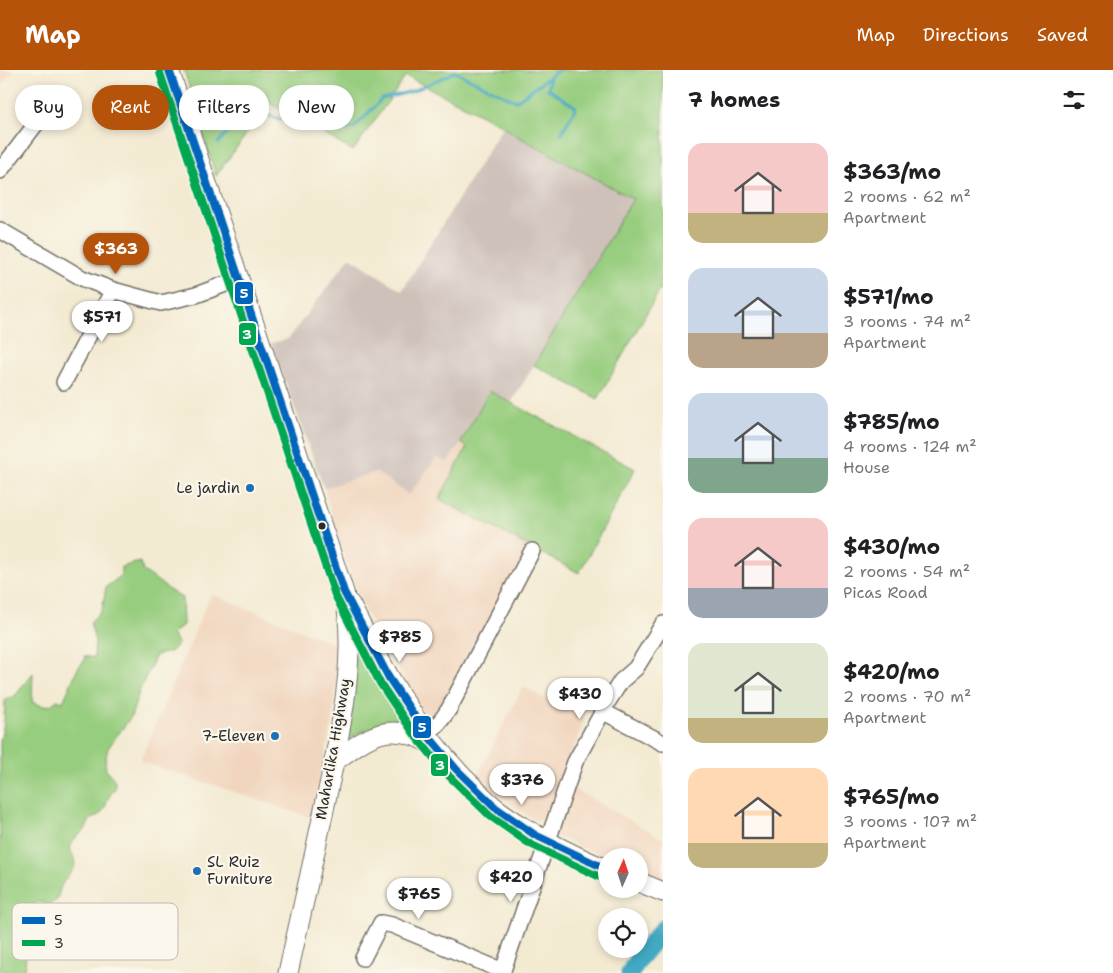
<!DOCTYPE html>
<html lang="en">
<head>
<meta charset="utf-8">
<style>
	body { margin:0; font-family:"Shantell Sans",sans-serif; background:#f6f6f6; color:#202124; height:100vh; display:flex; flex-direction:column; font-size:19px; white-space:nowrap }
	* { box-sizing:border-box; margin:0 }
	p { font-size:16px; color:#757577 }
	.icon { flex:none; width:28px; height:28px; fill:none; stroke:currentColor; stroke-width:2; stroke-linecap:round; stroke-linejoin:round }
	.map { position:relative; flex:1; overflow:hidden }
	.drawer { display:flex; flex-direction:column; background:#fff; width:450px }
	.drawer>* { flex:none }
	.hud { position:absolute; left:15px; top:15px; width:475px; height:45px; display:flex; gap:10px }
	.needle { width:32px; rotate:3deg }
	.buttons { position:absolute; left:598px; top:778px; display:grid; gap:10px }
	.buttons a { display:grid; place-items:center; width:50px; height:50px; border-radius:50%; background:#fff; box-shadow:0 2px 8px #0003; font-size:25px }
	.price { position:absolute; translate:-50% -42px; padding:0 11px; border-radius:18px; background:#fff; color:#222; font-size:16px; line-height:32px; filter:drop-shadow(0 1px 2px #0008) }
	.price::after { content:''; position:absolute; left:50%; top:30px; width:15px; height:11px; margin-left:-8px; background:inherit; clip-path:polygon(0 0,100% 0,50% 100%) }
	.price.current { background:#b45309; color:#fff }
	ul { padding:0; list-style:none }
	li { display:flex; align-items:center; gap:15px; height:125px; padding:0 25px }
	li span { display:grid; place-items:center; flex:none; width:140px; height:100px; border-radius:15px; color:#555 }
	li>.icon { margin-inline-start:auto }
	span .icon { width:60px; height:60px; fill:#fffc; stroke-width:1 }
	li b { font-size:21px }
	h2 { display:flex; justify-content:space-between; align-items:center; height:60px; padding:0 25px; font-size:21px }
	.pill { padding:0 18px; border-radius:22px; background:#fff; box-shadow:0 2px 8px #0003; font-size:18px; line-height:45px }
	.pill.current { background:#b45309; color:#fff }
	header { display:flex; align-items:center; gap:30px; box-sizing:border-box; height:70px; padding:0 25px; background:#b45309; color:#fff }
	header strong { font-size:24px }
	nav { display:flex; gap:28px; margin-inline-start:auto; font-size:18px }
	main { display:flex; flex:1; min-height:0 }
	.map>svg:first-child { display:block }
	.built { fill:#f1d5bd }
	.industrial { fill:#cec1ba }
	.green { fill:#97cd7e; stroke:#617c54 }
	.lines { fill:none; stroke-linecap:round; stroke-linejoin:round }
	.stream { stroke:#43a9c3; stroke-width:3 }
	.river { stroke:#43a9c3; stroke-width:19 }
	.minor-casing { stroke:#716e65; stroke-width:18 }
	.major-casing { stroke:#716e65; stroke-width:21 }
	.minor { stroke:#fff; stroke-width:15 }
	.major { stroke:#fff; stroke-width:19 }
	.bus-1-casing { stroke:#fbf7ec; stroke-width:11 }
	.bus-2-casing { stroke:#fbf7ec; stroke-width:11 }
	.bus-1 { stroke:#0065bd; stroke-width:8 }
	.bus-2 { stroke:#00a651; stroke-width:8 }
	.poi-dot { fill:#1f6fb2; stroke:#fbf7ec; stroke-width:2 }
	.bus-dot { fill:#2b2b2b; stroke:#fbf7ec; stroke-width:2 }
	.labels { text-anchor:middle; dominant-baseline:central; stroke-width:4.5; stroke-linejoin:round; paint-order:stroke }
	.poi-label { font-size:15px; fill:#2b2b2b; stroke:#fbf7ec; text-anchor:end }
	.street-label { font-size:15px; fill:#2b2b2b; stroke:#fbf7ec }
	.key { fill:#fbf7ec; stroke:#bdbab2; stroke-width:1 }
	.key-label { font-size:14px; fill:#2b2b2b }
	.line-badge { stroke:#fbf7ec; stroke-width:2 }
	.badge-label { font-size:14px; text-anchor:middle; font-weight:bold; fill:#fff }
</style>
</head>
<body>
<header>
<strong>Map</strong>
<nav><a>Map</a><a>Directions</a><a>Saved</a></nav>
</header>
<main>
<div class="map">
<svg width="663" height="903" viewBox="0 0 663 903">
	<rect width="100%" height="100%" fill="#fbf7ec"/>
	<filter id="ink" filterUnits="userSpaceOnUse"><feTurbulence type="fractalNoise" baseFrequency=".02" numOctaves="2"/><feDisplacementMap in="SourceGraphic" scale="10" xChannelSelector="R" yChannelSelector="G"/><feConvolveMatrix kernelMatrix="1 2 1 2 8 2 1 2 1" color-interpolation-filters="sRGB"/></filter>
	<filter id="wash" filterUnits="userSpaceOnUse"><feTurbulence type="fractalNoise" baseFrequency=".0096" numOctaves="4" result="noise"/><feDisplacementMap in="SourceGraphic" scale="20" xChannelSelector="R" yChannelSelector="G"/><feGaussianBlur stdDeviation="1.12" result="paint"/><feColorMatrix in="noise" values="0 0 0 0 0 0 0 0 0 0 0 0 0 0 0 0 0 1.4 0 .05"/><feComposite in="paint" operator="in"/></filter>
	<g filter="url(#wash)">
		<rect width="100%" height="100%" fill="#f3ead2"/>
		<!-- built -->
		<g class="built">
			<path d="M0,0H13L0,18Z"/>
			<path d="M461,373L467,377L529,477L431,656L364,539L345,489L324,418L376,402L437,387L447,393Z"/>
			<path d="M211,524L340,576L332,655L310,747L140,691Z"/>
			<path d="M523,617L584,649L548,751L534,750L476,708Z"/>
			<path d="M572,718L663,769V813L639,802V786H606V788L554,765Z"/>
		</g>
		<!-- industrial -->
		<path class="industrial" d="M503,56L519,67L634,129L511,333L488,321L461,373L447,393L437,387L409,425L376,402L324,418L271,273L288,269L350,187L402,221Z"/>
		<!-- green -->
		<g class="green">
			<path d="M184,0H663V214L598,329L534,295L633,129L519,67L503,56L406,6L353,81L269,33L216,106Z"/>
			<path d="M489,321L635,399L579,503L439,429L467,377L461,373Z"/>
			<path d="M140,492L143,501C157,509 168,521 182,528L183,555L172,564L178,574L170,582L156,585L140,619L131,647L108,678L105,692L106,700L115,710V719L108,728L105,738L99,745L90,750L85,760L76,767L70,778C78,799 76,795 64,811C60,816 59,823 57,830L50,834L38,832L32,836L37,843L32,854L26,877L25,903H0V672L4,654L5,630L15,626L33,603L32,632L43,636L51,635L57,630L63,632L78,598L85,590L84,586L94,588L95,571L90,552L102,540L106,517L121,506V497Z"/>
			<path d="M356,567L386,622L409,655C383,652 368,655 347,671Z"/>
		</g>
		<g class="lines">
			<!-- stream -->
			<g class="stream">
				<path d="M550,8L548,19L576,37L561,64"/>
				<path d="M200,23L205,22L215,28L250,40"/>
				<path d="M268,46L293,52L319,55L341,60L354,58L382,29L413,21L455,2L516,31L559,0"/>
				<path d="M218,73L230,59L233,49L240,37"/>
			</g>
			<!-- river -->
			<path class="river" d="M630,903L638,889L663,859"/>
		</g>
	</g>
	<g filter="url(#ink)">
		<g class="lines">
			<defs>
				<g id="minor">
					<path d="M0,101L52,33"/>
					<path d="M0,160L82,208L113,220L161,233L196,225L239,209"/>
					<path d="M64,312L113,220"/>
					<path d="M602,641L663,673"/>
					<path d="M425,662C437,658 442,649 449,639L532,481"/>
					<path d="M363,888L381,853L392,855L503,901"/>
					<path d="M502,903L575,692L609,630L621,611L636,598L663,554"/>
				</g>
				<g id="major">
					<path d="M169,0L344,522C358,584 340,664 327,725C315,784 301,844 288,903"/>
					<path d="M350,534C383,598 414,656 464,708C475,718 485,730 497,739C531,764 567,783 606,799"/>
					<path d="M334,692C368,666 391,648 433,676"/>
					<path d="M639,812L663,822"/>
				</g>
			</defs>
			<!-- minor casing -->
			<use href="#minor" class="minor-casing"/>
			<!-- major casing -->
			<use href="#major" class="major-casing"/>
			<!-- minor -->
			<use href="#minor" class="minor"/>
			<!-- major -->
			<use href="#major" class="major"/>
			<defs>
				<path id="bus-1" d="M169,0L344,522L389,608L425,662L456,699L496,738L535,765L606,799"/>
				<path id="bus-2" d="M160,3L335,525L380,613L417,668L449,706L490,746L530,774L602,808"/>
			</defs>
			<!-- bus-1 casing -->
			<use href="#bus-1" class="bus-1-casing"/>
			<!-- bus-2 casing -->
			<use href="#bus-2" class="bus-2-casing"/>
			<!-- bus-1 -->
			<use href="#bus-1" class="bus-1"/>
			<!-- bus-2 -->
			<use href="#bus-2" class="bus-2"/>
		</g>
	</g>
	<!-- markers -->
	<g class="poi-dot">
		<circle cx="250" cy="418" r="5"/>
		<circle cx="275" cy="666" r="5"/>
		<circle cx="197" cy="801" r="5"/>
	</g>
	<circle class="bus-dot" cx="322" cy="456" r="4.5"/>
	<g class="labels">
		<!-- poi labels -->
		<g class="poi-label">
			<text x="240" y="418">Le jardin</text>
			<text x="265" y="666">7-Eleven</text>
			<text x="207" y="792" text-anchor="start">SL Ruiz<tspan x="207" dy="17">Furniture</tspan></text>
		</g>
		<!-- street labels -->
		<g class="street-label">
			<text transform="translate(333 679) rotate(-80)">Maharlika Highway</text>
		</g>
	</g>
	<!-- legend -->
	<rect x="12" y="833" width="166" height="57" rx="8" class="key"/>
	<rect x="22" y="847" width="23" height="7" fill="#0065bd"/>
	<rect x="22" y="870" width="23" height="6" fill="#00a651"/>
	<g class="key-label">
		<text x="54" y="855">5</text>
		<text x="54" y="878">3</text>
	</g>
	<g class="line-badge">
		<rect x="234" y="211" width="20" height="24" rx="5" fill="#0065bd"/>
		<rect x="238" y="252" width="19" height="24" rx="5" fill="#00a651"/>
		<rect x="412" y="645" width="20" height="24" rx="5" fill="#0065bd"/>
		<rect x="430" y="683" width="19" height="24" rx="5" fill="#00a651"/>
	</g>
	<g class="badge-label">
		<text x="244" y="228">5</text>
		<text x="247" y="269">3</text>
		<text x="422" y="662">5</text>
		<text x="440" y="700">3</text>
	</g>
</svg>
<div class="buttons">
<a><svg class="needle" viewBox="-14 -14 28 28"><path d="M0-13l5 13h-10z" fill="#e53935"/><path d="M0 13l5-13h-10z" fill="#757577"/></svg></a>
<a><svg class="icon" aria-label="locate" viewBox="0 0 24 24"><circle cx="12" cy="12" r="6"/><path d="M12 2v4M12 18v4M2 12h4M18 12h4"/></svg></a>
</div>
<b class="price current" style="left:116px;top:205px">$363</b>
<b class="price" style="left:102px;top:273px">$571</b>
<b class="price" style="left:400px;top:593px">$785</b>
<b class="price" style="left:580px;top:650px">$430</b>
<b class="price" style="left:522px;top:736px">$376</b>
<b class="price" style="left:511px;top:833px">$420</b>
<b class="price" style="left:419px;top:850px">$765</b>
<div class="hud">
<a class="pill">Buy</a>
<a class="pill current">Rent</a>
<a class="pill">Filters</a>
<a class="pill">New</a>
</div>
</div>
<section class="drawer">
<h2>7 homes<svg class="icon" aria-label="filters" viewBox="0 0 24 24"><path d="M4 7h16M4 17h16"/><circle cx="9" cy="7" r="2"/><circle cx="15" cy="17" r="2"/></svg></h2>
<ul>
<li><span style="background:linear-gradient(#f6c9c9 70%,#c2b280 0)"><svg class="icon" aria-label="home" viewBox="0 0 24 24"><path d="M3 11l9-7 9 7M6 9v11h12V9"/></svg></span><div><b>$363/mo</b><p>2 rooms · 62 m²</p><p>Apartment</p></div></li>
<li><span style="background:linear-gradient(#c9d6e8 65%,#b9a48a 0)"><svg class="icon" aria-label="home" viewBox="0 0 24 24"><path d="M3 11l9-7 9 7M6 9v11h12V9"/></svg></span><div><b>$571/mo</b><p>3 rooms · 74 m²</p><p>Apartment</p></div></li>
<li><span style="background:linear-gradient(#c9d6e8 65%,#7fa58c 0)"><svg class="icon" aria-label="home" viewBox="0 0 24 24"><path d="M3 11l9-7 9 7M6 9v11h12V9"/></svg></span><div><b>$785/mo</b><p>4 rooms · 124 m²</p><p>House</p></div></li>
<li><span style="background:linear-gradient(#f6c9c9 70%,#9aa5b1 0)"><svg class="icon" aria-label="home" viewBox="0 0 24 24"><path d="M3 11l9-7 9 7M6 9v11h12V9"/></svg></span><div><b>$430/mo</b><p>2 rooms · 54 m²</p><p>Picas Road</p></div></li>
<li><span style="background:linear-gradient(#dfe7d0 75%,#c2b280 0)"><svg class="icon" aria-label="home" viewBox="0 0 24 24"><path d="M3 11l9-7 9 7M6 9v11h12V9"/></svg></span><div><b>$420/mo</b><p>2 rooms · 70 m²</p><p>Apartment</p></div></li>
<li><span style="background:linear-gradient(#ffd9b3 75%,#c2b280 0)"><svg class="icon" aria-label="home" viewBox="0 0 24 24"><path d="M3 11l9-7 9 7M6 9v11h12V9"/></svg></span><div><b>$765/mo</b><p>3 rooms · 107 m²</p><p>Apartment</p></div></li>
</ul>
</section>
</main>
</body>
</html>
